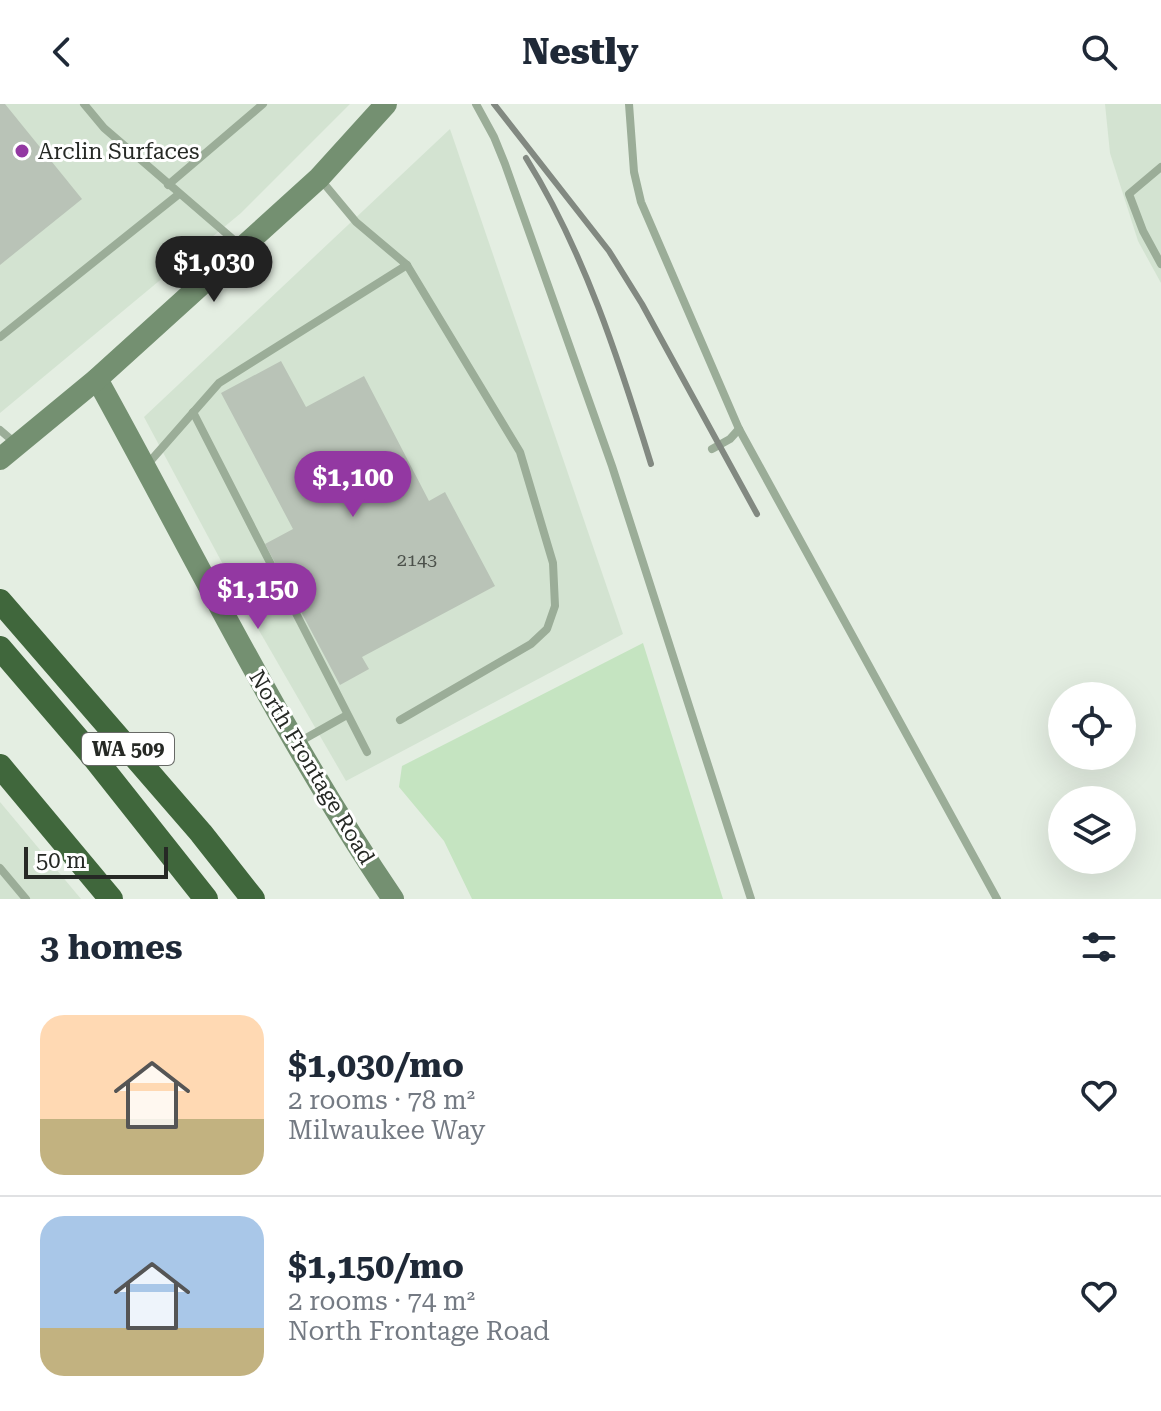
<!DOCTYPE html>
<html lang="en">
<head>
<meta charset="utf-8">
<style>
	body { margin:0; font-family:"Roboto Serif",serif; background:#f2f2f3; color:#1f2937; height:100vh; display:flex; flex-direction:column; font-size:30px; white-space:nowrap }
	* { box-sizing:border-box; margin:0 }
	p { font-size:26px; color:#747a83 }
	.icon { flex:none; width:44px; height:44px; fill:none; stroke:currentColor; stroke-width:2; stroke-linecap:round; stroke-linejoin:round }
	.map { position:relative; height:795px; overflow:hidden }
	.details { display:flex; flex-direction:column; background:#fff; flex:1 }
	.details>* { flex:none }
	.tools { position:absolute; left:1048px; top:578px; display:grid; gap:16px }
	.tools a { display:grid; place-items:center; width:88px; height:88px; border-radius:50%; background:#fff; box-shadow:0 8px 32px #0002; font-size:40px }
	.scale { position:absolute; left:24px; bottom:20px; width:144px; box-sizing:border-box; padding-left:8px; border:4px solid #262925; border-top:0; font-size:22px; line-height:28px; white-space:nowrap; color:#262925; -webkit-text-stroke:6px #fff; paint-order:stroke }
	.price { position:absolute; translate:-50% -68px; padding:0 18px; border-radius:28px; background:#9338a2; color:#fff; font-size:26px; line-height:52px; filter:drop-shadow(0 2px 4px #0008) }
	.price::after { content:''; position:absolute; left:50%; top:48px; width:24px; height:18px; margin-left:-12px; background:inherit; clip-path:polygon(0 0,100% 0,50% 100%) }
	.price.current { background:#222; color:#fff }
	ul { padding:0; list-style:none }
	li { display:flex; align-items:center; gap:24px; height:200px; padding:0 40px }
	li+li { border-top:2px solid #e0e1e3 }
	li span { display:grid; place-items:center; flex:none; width:224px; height:160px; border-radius:24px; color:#555 }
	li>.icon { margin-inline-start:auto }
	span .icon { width:96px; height:96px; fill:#fffc; stroke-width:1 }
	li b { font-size:34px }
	h2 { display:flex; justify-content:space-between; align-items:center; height:96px; padding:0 40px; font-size:34px }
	header { display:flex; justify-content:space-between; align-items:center; height:104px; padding:0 40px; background:#fff; font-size:36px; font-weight:800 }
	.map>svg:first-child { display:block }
	.built { fill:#d3e3d1 }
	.green { fill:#c5e4c1 }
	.building { fill:#b9c3b7 }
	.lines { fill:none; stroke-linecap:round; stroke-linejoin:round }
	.lane { stroke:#9bad98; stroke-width:8 }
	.secondary { stroke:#749071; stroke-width:22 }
	.highway { stroke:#40673c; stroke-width:24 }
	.rail { stroke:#828981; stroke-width:6 }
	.poi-dot { fill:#9338a2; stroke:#fff; stroke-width:3 }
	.labels { text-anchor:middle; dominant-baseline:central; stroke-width:6; stroke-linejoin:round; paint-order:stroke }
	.number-label { font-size:18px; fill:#4b504a }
	.shield { fill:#fff; stroke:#676966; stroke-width:2 }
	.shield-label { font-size:20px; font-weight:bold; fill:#262925 }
	.poi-label { font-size:22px; fill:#262925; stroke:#fff; text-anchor:start }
	.street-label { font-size:22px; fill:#262925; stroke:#fff }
</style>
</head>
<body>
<header><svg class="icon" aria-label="back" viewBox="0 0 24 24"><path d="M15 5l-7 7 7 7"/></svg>Nestly<svg class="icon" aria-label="search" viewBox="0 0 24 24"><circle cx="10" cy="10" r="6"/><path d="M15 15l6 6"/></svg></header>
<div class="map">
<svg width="1161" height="795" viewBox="0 0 1161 795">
	<rect width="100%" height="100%" fill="#e4eee2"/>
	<!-- built -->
	<g class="built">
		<path d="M0,0H350L241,109L0,309Z"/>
		<path d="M1105,0H1161V179L1138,137L1110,49Z"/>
		<path d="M450,25L623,530L346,677L249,509L144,313Z"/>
		<path d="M0,698L81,795H0Z"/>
	</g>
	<!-- green -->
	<path class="green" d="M643,539L723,795H472L444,737L399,683L402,662Z"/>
	<!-- building -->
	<g class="building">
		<path d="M0,0H5L82,95L0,161Z"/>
		<path d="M281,257L306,303L364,272L429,397L445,388L495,482L362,553L369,565L340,581L265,440L293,425L221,289Z"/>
	</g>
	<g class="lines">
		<!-- lane -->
		<g class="lane">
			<path d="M84,0L104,24L242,143"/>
			<path d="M476,0L494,33L505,60L612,362L751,795"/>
			<path d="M629,0L634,68L641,98L739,325L997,795"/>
			<path d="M1161,63L1129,90L1143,127L1161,160"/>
			<path d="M168,81L263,0"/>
			<path d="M0,233L179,90"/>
			<path d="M193,308L367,648"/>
			<path d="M0,326L14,338"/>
			<path d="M712,345L730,335L739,325"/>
			<path d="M146,362L219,279L407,161L356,118L321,76"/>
			<path d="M400,616L531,540L547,525L555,502L553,459L520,348L407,161"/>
			<path d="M299,638L347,611"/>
			<path d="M0,764L26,795"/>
		</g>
		<!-- secondary -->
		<g class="secondary">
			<path d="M97,275C194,450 281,630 393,795"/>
			<path d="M0,355L97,275L319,74L386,0"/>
		</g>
		<!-- highway -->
		<g class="highway">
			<path d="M0,497L201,729L253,795"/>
			<path d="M0,544L96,656L206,795"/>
			<path d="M0,662L111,795"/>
		</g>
		<!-- rail -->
		<g class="rail">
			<path d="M494,0L609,147L642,200L757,410"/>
			<path d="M526,54C584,147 619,256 651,360"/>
		</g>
	</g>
	<!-- markers -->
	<circle class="poi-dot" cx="22" cy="47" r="8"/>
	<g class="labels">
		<!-- number labels -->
		<g class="number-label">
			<text x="417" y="455">2143</text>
		</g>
		<!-- shield labels -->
		<rect class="shield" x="82" y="629" width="92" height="32" rx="6"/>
		<g class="shield-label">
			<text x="128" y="645">WA 509</text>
		</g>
		<!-- poi labels -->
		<g class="poi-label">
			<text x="38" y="47">Arclin Surfaces</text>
		</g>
		<!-- street labels -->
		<g class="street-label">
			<text transform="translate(312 663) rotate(59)">North Frontage Road</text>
		</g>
	</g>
</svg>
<div class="tools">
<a><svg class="icon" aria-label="locate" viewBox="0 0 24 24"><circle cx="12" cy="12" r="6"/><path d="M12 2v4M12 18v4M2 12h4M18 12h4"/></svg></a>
<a><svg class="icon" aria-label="layers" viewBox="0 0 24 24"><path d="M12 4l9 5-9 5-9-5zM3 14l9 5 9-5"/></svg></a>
</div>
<div class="scale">50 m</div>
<b class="price current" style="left:214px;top:200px">$1,030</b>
<b class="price" style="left:353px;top:415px">$1,100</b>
<b class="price" style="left:258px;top:527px">$1,150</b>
</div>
<section class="details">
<h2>3 homes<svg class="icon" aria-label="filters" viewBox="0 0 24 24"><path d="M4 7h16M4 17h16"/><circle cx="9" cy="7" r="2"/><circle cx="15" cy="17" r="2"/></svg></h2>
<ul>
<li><span style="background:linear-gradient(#ffd9b3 65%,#c2b280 0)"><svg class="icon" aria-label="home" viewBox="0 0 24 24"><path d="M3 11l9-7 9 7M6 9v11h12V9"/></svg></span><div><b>$1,030/mo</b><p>2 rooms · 78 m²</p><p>Milwaukee Way</p></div><svg class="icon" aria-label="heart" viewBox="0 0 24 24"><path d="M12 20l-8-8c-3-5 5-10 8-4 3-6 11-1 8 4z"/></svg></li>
<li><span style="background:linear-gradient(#a9c7e8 70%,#c2b280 0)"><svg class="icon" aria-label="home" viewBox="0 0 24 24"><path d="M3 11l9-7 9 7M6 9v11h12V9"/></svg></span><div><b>$1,150/mo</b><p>2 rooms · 74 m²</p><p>North Frontage Road</p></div><svg class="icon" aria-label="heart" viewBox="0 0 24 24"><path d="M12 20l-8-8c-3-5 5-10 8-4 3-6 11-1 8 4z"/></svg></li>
</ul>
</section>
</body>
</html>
